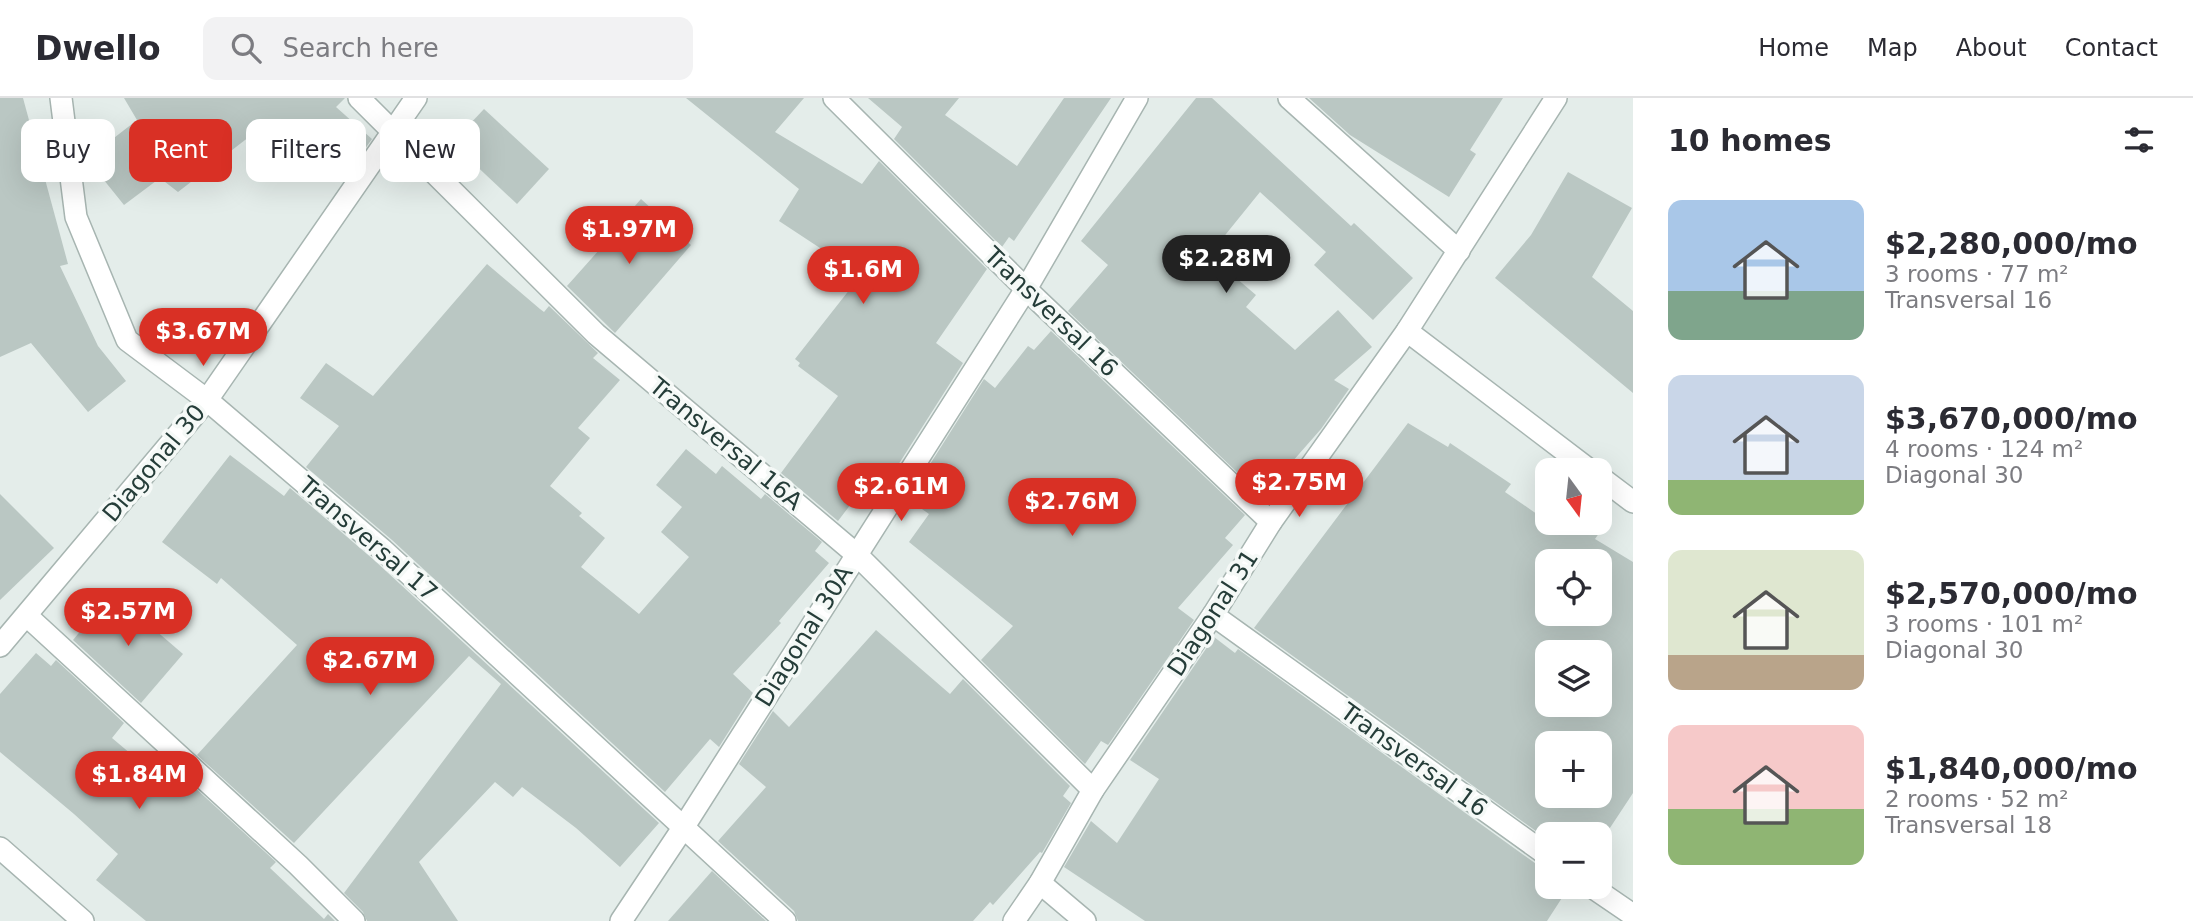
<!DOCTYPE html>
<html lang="en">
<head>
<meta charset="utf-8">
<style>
	body { margin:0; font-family:"DejaVu Sans",sans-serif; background:#f2f2f3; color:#2b2b33; height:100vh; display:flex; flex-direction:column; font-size:26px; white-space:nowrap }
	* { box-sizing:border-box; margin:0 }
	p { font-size:23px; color:#7c7c81 }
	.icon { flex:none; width:38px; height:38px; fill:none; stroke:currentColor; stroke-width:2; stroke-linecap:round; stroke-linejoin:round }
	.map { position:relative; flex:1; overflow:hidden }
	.panel { display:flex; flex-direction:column; background:#fff; width:560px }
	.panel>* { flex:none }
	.banner { position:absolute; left:21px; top:21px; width:665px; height:63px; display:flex; gap:14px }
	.needle { width:46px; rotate:165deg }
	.fabs { position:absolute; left:1535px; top:360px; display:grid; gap:14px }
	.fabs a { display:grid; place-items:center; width:77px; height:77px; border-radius:14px; background:#fff; box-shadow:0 7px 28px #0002; font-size:35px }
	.price { position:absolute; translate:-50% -60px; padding:0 16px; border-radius:24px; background:#d93025; color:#fff; font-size:23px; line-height:46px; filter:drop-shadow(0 2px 4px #0008) }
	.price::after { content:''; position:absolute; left:50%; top:42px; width:21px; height:16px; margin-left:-10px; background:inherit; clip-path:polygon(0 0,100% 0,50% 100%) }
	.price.current { background:#222; color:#fff }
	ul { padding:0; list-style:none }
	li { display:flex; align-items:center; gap:21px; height:175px; padding:0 35px }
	li span { display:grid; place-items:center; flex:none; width:196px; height:140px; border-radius:14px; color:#555 }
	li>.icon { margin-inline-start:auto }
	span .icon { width:84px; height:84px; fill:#fffc; stroke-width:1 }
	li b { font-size:30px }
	h2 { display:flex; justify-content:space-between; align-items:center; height:84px; padding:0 35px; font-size:30px }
	.tag { padding:0 24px; border-radius:14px; background:#fff; box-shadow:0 7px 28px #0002; font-size:24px; line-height:63px }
	.tag.current { background:#d93025; color:#fff }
	header { display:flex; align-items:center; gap:42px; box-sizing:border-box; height:98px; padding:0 35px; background:#fff; border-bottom:2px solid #e1e1e2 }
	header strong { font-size:33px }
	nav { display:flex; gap:38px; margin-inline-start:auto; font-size:24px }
	.search { width:490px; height:63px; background:#f2f2f3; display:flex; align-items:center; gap:18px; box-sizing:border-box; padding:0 24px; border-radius:14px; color:#7c7c81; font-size:26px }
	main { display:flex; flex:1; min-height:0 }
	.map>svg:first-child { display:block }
	.building { fill:#bac7c3; fill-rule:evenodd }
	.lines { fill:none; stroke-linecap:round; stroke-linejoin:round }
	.minor-casing { stroke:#a7b5b1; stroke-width:24 }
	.minor { stroke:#fff; stroke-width:21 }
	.labels { text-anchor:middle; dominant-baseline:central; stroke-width:7; stroke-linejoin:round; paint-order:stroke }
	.street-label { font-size:24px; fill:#253d39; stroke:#f5f9f7 }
</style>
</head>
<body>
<header>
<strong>Dwello</strong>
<div class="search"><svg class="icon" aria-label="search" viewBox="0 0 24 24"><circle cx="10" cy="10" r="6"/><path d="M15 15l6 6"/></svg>Search here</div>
<nav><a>Home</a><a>Map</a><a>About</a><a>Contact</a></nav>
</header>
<main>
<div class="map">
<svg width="1633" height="823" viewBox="0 0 1633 823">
	<rect width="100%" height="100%" fill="#e4edea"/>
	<!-- building -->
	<g class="building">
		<path d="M0,0H23L68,166L60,168L98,248L126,283L88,314L31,245L0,259Z"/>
		<path d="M124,0H345L336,9L372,41L349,73L308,37L291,54L263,28L178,94L160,80L124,107L87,61L137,22Z"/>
		<path d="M686,0H804L775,34L862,86L879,63L987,171L936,245L963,265L886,386L873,377L838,423L781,375L838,298L798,268L800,265L795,261L861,177L779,123L799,91Z"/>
		<path d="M868,0H959L945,17L1017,68L1064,0H1111L1014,143L1009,139L1002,149L894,41L902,29Z"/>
		<path d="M1196,0H1212L1351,128L1354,125L1413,180L1373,222L1314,167L1326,154L1260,94L1209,157L1256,197L1246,209L1295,252L1338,212L1372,249L1334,282L1349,291L1321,331L1262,398L1068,213L1108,167L1081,143Z"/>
		<path d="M1309,0H1503L1470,52L1476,56L1449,99L1350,37Z"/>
		<path d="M484,11L549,71L517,106L452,45Z"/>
		<path d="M1568,74L1632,110L1592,179L1633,213V295L1495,180L1531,137Z"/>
		<path d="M641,101L691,147L615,235L567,188L608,142L606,141Z"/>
		<path d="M487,166L540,211L544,214L549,208L598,255L593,260L620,282L578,330L590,340L550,388L582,415L579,418L605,440L581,469L639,516L689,459L661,434L682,409L656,387L686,351L716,376L722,368L761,401L765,396L822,444L815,453L829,465L779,523L781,525L733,576L753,595L719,649L710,641L665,694L392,442L306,369L339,328L300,300L326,265L373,298Z"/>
		<path d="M1051,233L1245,417L1225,440L1233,447L1178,510L1194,522L1108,647L1101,643L1085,666L981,562L1013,528L909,444L929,416L908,401L984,281L995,290L1028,248L1034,252Z"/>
		<path d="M1408,325L1448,349L1450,345L1511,386L1505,394L1547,423V425H1606L1595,441L1633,464V695L1600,745V737H1547V741L1254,530ZM1547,464H1600V516H1547ZM1547,555H1600V607H1547ZM1547,646H1600V698H1547Z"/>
		<path d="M230,357L284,398L290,390L374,462L659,725L620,769L576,730L522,689L513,699L495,684L419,764L458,823H367L363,814L344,795L501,586L469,558L294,745L197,657L297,547L221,480L217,486L162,444Z"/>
		<path d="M0,396L54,450L0,502Z"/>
		<path d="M112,495L183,556L141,605L73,542Z"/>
		<path d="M876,532L950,596L963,581L1070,688L1063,698L1071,705L1042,755L1040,754L993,807L990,804L973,823H798L794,813L718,743L766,689L739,666L773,613L789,629Z"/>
		<path d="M1214,539L1235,555L1238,551L1539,768L1547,770V789H1569L1547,823H1145L1064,769L1091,723L1117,745L1159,681L1130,662Z"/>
		<path d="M36,555L51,568L56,562L124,625L112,640L169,688L180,676L276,764L270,770L324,821L328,816L335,823H146L96,782L118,756L74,716L0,654V596Z"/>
		<path d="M712,773L766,823H668Z"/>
	</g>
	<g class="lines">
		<defs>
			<g id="minor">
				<path d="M61,0L76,119L127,242L207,302L383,452L785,823"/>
				<path d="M359,0L596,236L856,456L1093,692"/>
				<path d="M834,0L1026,191L1271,424"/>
				<path d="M1289,0L1459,153"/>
				<path d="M1407,233L1591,373"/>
				<path d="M1600,379L1633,404"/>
				<path d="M1213,517L1547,757"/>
				<path d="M27,518L298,767L354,823"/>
				<path d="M0,548L207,302L416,0"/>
				<path d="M0,750L83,823"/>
				<path d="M1040,785L1085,823"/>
				<path d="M1592,789L1633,817"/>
				<path d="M621,823L683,730L1026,191L1137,0"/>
				<path d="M1014,823L1040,785L1093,692L1213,517L1271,424L1407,233L1556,0"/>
			</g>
		</defs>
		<!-- minor casing -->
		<use href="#minor" class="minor-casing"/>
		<!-- minor -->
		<use href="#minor" class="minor"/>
	</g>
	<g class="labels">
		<!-- street labels -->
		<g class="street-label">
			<text transform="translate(1051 214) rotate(44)">Transversal 16</text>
			<text transform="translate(726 346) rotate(40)">Transversal 16A</text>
			<text transform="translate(154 365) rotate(-50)">Diagonal 30</text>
			<text transform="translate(368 441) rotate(41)">Transversal 17</text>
			<text transform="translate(1213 515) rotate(-57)">Diagonal 31</text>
			<text transform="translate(804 538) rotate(-58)">Diagonal 30A</text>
			<text transform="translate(1414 662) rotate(36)">Transversal 16</text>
		</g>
	</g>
</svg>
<div class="fabs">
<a><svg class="needle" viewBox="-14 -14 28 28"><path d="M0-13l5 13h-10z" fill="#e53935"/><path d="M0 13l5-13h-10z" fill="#7c7c81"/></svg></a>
<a><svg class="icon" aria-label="locate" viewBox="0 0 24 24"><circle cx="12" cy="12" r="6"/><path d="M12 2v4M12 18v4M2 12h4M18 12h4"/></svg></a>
<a><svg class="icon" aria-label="layers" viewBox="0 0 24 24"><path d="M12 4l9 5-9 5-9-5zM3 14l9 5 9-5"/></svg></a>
<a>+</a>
<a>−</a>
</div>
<b class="price" style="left:629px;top:168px">$1.97M</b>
<b class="price current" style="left:1226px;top:197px">$2.28M</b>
<b class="price" style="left:863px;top:208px">$1.6M</b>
<b class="price" style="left:203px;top:270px">$3.67M</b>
<b class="price" style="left:1299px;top:421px">$2.75M</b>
<b class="price" style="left:901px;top:425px">$2.61M</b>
<b class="price" style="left:1072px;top:440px">$2.76M</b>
<b class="price" style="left:128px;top:550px">$2.57M</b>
<b class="price" style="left:370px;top:599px">$2.67M</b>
<b class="price" style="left:139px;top:713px">$1.84M</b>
<div class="banner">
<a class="tag">Buy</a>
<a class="tag current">Rent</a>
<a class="tag">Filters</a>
<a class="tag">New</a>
</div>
</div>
<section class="panel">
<h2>10 homes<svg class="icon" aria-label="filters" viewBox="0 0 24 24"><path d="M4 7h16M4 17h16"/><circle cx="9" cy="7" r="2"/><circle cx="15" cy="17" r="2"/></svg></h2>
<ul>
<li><span style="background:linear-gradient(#a9c7e8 65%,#7fa58c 0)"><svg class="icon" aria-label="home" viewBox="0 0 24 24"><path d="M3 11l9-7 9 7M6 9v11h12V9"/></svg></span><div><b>$2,280,000/mo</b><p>3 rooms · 77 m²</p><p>Transversal 16</p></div></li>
<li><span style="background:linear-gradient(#c9d6e8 75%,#8fb573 0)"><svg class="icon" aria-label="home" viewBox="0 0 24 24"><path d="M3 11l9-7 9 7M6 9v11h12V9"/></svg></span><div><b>$3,670,000/mo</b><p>4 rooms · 124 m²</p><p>Diagonal 30</p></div></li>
<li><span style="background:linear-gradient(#dfe7d0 75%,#b9a48a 0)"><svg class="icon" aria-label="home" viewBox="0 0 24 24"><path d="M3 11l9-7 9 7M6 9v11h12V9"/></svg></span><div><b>$2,570,000/mo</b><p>3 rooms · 101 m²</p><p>Diagonal 30</p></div></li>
<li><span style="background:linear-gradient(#f6c9c9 60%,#8fb573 0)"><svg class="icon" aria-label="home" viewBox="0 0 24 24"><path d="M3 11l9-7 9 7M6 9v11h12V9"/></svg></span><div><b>$1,840,000/mo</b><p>2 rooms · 52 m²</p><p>Transversal 18</p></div></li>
</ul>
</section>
</main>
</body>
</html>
